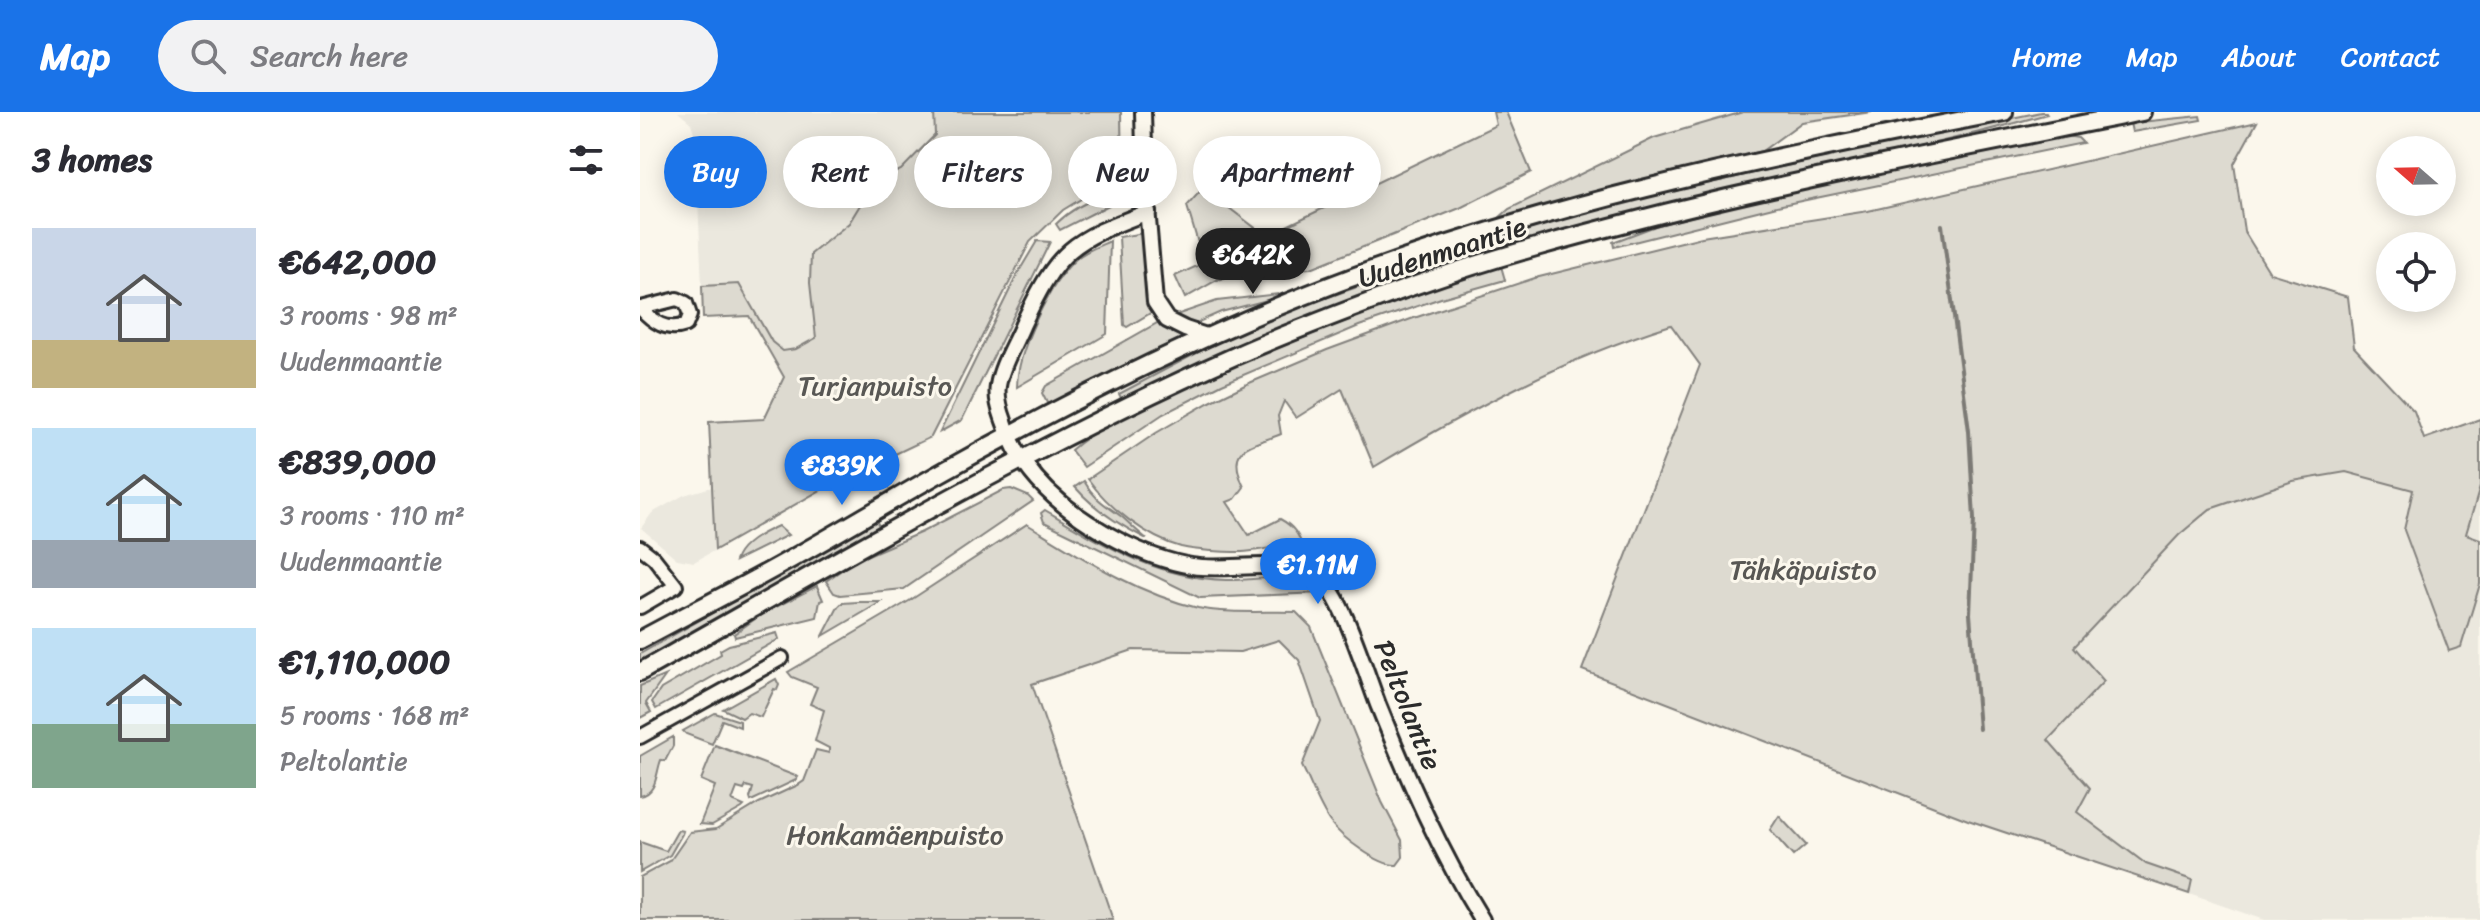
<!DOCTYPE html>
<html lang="en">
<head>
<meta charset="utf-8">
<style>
	body { margin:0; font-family:Sriracha,sans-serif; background:#f2f2f3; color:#2b2b33; height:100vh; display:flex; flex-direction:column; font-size:30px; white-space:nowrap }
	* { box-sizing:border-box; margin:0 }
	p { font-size:26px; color:#7c7c81 }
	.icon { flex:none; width:44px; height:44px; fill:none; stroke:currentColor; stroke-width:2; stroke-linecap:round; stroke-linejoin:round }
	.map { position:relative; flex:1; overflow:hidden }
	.details { display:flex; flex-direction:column; background:#fff; width:640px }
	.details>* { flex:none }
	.top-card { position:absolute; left:24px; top:24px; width:760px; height:72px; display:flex; gap:16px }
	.needle { width:52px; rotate:290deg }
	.tools { position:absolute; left:1736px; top:24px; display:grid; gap:16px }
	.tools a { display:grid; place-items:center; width:80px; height:80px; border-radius:50%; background:#fff; box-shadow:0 4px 20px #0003; font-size:40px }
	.price { position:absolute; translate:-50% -68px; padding:0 18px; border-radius:28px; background:#1a73e8; color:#fff; font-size:26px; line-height:52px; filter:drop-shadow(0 2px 4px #0008) }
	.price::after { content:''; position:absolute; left:50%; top:48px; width:24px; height:18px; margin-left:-12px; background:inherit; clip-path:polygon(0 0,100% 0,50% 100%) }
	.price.on { background:#222; color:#fff }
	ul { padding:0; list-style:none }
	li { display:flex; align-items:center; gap:24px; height:200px; padding:0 32px }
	li span { display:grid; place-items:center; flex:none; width:224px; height:160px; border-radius:0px; color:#555 }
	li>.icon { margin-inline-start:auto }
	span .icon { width:96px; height:96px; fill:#fffc; stroke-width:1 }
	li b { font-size:34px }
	h2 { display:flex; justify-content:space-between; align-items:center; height:96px; padding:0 32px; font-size:34px }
	.tag { padding:0 28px; border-radius:36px; background:#fff; box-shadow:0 4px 20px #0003; font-size:28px; line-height:72px }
	.tag.on { background:#1a73e8; color:#fff }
	header { display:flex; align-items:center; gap:48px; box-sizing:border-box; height:112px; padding:0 40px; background:#1a73e8; color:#fff }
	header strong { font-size:38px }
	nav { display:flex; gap:44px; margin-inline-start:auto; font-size:28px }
	.search { width:560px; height:72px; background:#f2f2f3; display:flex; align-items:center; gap:20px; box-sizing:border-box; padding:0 28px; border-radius:44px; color:#7c7c81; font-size:30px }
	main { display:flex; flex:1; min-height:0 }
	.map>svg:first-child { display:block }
	.built { fill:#ebe8de }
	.green { fill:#dddad0; stroke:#84827e; stroke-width:2 }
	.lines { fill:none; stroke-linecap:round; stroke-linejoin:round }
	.stream { stroke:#7b7a75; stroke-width:4 }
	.minor-casing { stroke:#2b2b2b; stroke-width:18 }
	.tertiary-casing { stroke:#2b2b2b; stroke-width:20 }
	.secondary-casing { stroke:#2b2b2b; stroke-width:22 }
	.minor { stroke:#fbf7ec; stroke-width:12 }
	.tertiary { stroke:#fbf7ec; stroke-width:14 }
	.secondary { stroke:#fbf7ec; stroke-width:16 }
	.labels { text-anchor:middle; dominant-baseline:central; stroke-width:6; stroke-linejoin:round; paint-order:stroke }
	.street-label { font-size:28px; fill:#2b2b2b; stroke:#fbf7ec }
	.park-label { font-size:28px; fill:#585754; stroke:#fbf7ec }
</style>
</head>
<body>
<header>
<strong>Map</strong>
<div class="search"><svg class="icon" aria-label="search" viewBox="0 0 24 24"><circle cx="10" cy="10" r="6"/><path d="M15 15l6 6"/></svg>Search here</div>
<nav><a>Home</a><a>Map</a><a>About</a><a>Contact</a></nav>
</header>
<main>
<section class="details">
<h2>3 homes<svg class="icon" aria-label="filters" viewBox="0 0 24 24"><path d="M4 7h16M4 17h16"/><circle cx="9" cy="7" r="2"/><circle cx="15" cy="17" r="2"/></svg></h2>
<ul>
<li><span style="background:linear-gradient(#c9d6e8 70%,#c2b280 0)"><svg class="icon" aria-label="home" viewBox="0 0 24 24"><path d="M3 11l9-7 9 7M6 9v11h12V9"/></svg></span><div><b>€642,000</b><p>3 rooms · 98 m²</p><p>Uudenmaantie</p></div></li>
<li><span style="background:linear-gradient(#bfe0f5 70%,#9aa5b1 0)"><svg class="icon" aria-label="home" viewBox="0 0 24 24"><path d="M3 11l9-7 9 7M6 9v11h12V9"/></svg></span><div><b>€839,000</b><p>3 rooms · 110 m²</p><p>Uudenmaantie</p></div></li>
<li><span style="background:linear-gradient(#bfe0f5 60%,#7fa58c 0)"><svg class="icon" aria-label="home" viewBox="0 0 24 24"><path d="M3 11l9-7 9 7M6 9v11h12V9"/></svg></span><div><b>€1,110,000</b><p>5 rooms · 168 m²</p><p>Peltolantie</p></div></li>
</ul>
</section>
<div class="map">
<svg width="1840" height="808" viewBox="0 0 1840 808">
	<rect width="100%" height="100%" fill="#fbf7ec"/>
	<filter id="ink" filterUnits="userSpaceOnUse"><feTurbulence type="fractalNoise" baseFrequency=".0125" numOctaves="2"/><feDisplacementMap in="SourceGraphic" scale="16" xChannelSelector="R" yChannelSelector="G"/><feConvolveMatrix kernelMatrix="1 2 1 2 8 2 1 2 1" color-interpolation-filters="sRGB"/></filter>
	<g filter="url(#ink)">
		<!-- built -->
		<g class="built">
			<path d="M38,0H294L300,125L263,176L156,237L143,239L132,230L99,173L62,174L55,24L51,11Z"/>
			<path d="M1840,307V808H1624L1549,782L1552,768L1506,752L1436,700L1408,628L1464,569L1434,535L1539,423L1570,397L1653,369L1706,360L1773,378Z"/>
			<path d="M72,375L75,438L54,450L37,447L1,416L12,401L44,383Z"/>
		</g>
		<!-- green -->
		<g class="green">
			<path d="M294,0H481L482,67L451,81L423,98L390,130L291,325L188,374L75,438L69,310L124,307L144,265L109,204L63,206L62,174L99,172L132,230L143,239L156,237L176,226L170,171L171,142L209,111L234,70L261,58L295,23Z"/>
			<path d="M853,0H866L891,60L820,96L671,156L616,159L577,168L545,186L535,164L564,151L547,94L563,76L626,124L856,13Z"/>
			<path d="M1103,0H1232L1162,10L1122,39L1036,59L859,106L869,97L1014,26Z"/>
			<path d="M1401,0H1406L1407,2C1229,53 1045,79 868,134L865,126C930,102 998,87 1066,72C1177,46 1289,23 1401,0Z"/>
			<path d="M1560,4L1561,8L1492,20L1490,11Z"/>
			<path d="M1617,10L1594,52L1604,119L1630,161L1708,185L1714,235L1774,299L1784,327L1840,307V375L1826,422L1840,427V472L1821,535L1809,539L1764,418L1773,378L1706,360L1653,369L1570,397L1539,423L1434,535L1464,569L1408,628L1450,676L1437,700L1506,752L1552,768L1549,782L1328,708L942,558L1060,253L1031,213C925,246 829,298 734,355L702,277L656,306L644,289L638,304L641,322C609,335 585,334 604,375L595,387L587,390L609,423L640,407C653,414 660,423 663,438C645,430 622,439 602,440C583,440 560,439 541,435C507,426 468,395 448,367L516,321L568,291L607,272L687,238L771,207L895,166L1062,125L1228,99Z"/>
			<path d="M1426,24L1438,26L1443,31L1137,94L974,135L973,130L1018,113L1133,84Z"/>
			<path d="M464,84L470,86L469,93L420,118L416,112C429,99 447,89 464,84Z"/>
			<path d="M504,121L506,188L512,200L487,215L484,213L479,125Z"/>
			<path d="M852,128L856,138L743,175L656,209L481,286L479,282L570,234L651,198Z"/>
			<path d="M397,129L410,130L322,308L300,320L378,161Z"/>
			<path d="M470,129L467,222L377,275C377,240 410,170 437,146C447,138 459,134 470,129Z"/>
			<path d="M861,154L865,168L801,186L719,214L582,272L523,302L444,355L431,338C462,310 506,295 543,277C647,230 752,189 861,154Z"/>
			<path d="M638,182L639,185L581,200L554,212L533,204L577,189Z"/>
			<path d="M519,210L530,219L546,226L408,293L402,281L406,274Z"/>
			<path d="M444,369C454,387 466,393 482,405C490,412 498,420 507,427C481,414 455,398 435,375Z"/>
			<path d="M371,377L388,384L393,389L264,477L200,483L194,481L186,469L214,449L282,420L363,378Z"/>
			<path d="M405,398C464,433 516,466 586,468C619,469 652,457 680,481L560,486L404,410L401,401Z"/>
			<path d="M236,408L239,414L155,464L0,549V542Z"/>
			<path d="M387,412C441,445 495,481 558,496C586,502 627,499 656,500L671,515L742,690L762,728L763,745L757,753C739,754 701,725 690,710C678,693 671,671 662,654L680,609L659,548L639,528L600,540L493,538L392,572L473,808H0V765L30,749L50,720L76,717L119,691L158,673L164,669L176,638L189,641V636L175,629L184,598L170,592L177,575L152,565L148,560L269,489Z"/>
			<path d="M138,414L148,423L95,449C100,433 122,421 138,414Z"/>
			<path d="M177,474L183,488L180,489L177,505L95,525L94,522L122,502Z"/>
			<path d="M218,490H241L183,524L198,495L202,491Z"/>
			<path d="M137,521L139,527L16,597L12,590L21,577L81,542L80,538L89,533Z"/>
			<path d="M26,563L6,591L11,600L0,606V574Z"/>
			<path d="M136,567L139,573L137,578L134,577L121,605L109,601L102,606L83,597Z"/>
			<path d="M75,601L100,609V615L82,608L72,632L46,622L43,619Z"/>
			<path d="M33,625V634L25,649L21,648C16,661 17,682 0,684V644Z"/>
			<path d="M75,633L158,665L156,668L111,689L110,686L113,676L106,674L104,678L97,676L92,689L104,694L102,696L72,713L60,712L75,674L61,668Z"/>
			<path d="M1139,704L1166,733L1153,744L1130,718Z"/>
			<path d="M38,718L43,719L42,722L30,743L0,760V730L26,739Z"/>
		</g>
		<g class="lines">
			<!-- stream -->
			<path class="stream" d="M1302,113L1329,319L1334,407L1330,502L1339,617"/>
			<defs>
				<g id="minor">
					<path d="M0,196C13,210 26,220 46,213L50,203L46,191L37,187L1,196"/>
					<path d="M0,435L14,446L36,474L0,495"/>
					<path d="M0,625L142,546"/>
				</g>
				<g id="tertiary">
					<path d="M503,0L505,72L515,190L527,208L545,217L569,225"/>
					<path d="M508,100C431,129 418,137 383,212C375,232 361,253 358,274C356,286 360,298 364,309C381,365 428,402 478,428C501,440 527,450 552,454C595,461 652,440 686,473C705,492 728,567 739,595C769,669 800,740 842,808"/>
				</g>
				<g id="secondary">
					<path d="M0,528C48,502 96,478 144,451C198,421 250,389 304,359C418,295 535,236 656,187C883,95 1125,46 1364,0"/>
					<path d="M0,560C196,450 389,335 595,244C654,218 715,195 776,173C857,144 942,122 1025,101C1183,62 1343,32 1502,0"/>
				</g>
			</defs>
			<!-- minor casing -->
			<use href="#minor" class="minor-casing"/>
			<!-- tertiary casing -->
			<use href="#tertiary" class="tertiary-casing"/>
			<!-- secondary casing -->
			<use href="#secondary" class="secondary-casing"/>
			<!-- minor -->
			<use href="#minor" class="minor"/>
			<!-- tertiary -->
			<use href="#tertiary" class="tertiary"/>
			<!-- secondary -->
			<use href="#secondary" class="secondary"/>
		</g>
	</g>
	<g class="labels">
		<!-- street labels -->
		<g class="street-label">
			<text transform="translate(802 140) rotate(-18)">Uudenmaantie</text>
			<text transform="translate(768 593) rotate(68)">Peltolantie</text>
		</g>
		<!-- park labels -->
		<g class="park-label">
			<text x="235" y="273">Turjanpuisto</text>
			<text x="1163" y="457">Tähkäpuisto</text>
			<text x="255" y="722">Honkamäenpuisto</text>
		</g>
	</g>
</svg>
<div class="tools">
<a><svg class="needle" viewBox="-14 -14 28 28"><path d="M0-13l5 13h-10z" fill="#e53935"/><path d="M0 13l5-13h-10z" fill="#7c7c81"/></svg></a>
<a><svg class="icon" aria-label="locate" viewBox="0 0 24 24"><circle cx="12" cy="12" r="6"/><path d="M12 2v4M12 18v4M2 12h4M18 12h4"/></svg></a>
</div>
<b class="price on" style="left:613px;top:184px">€642K</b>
<b class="price" style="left:202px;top:395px">€839K</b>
<b class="price" style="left:678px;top:494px">€1.11M</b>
<div class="top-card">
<a class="tag on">Buy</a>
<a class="tag">Rent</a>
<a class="tag">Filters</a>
<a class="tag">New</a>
<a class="tag">Apartment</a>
</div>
</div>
</main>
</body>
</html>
